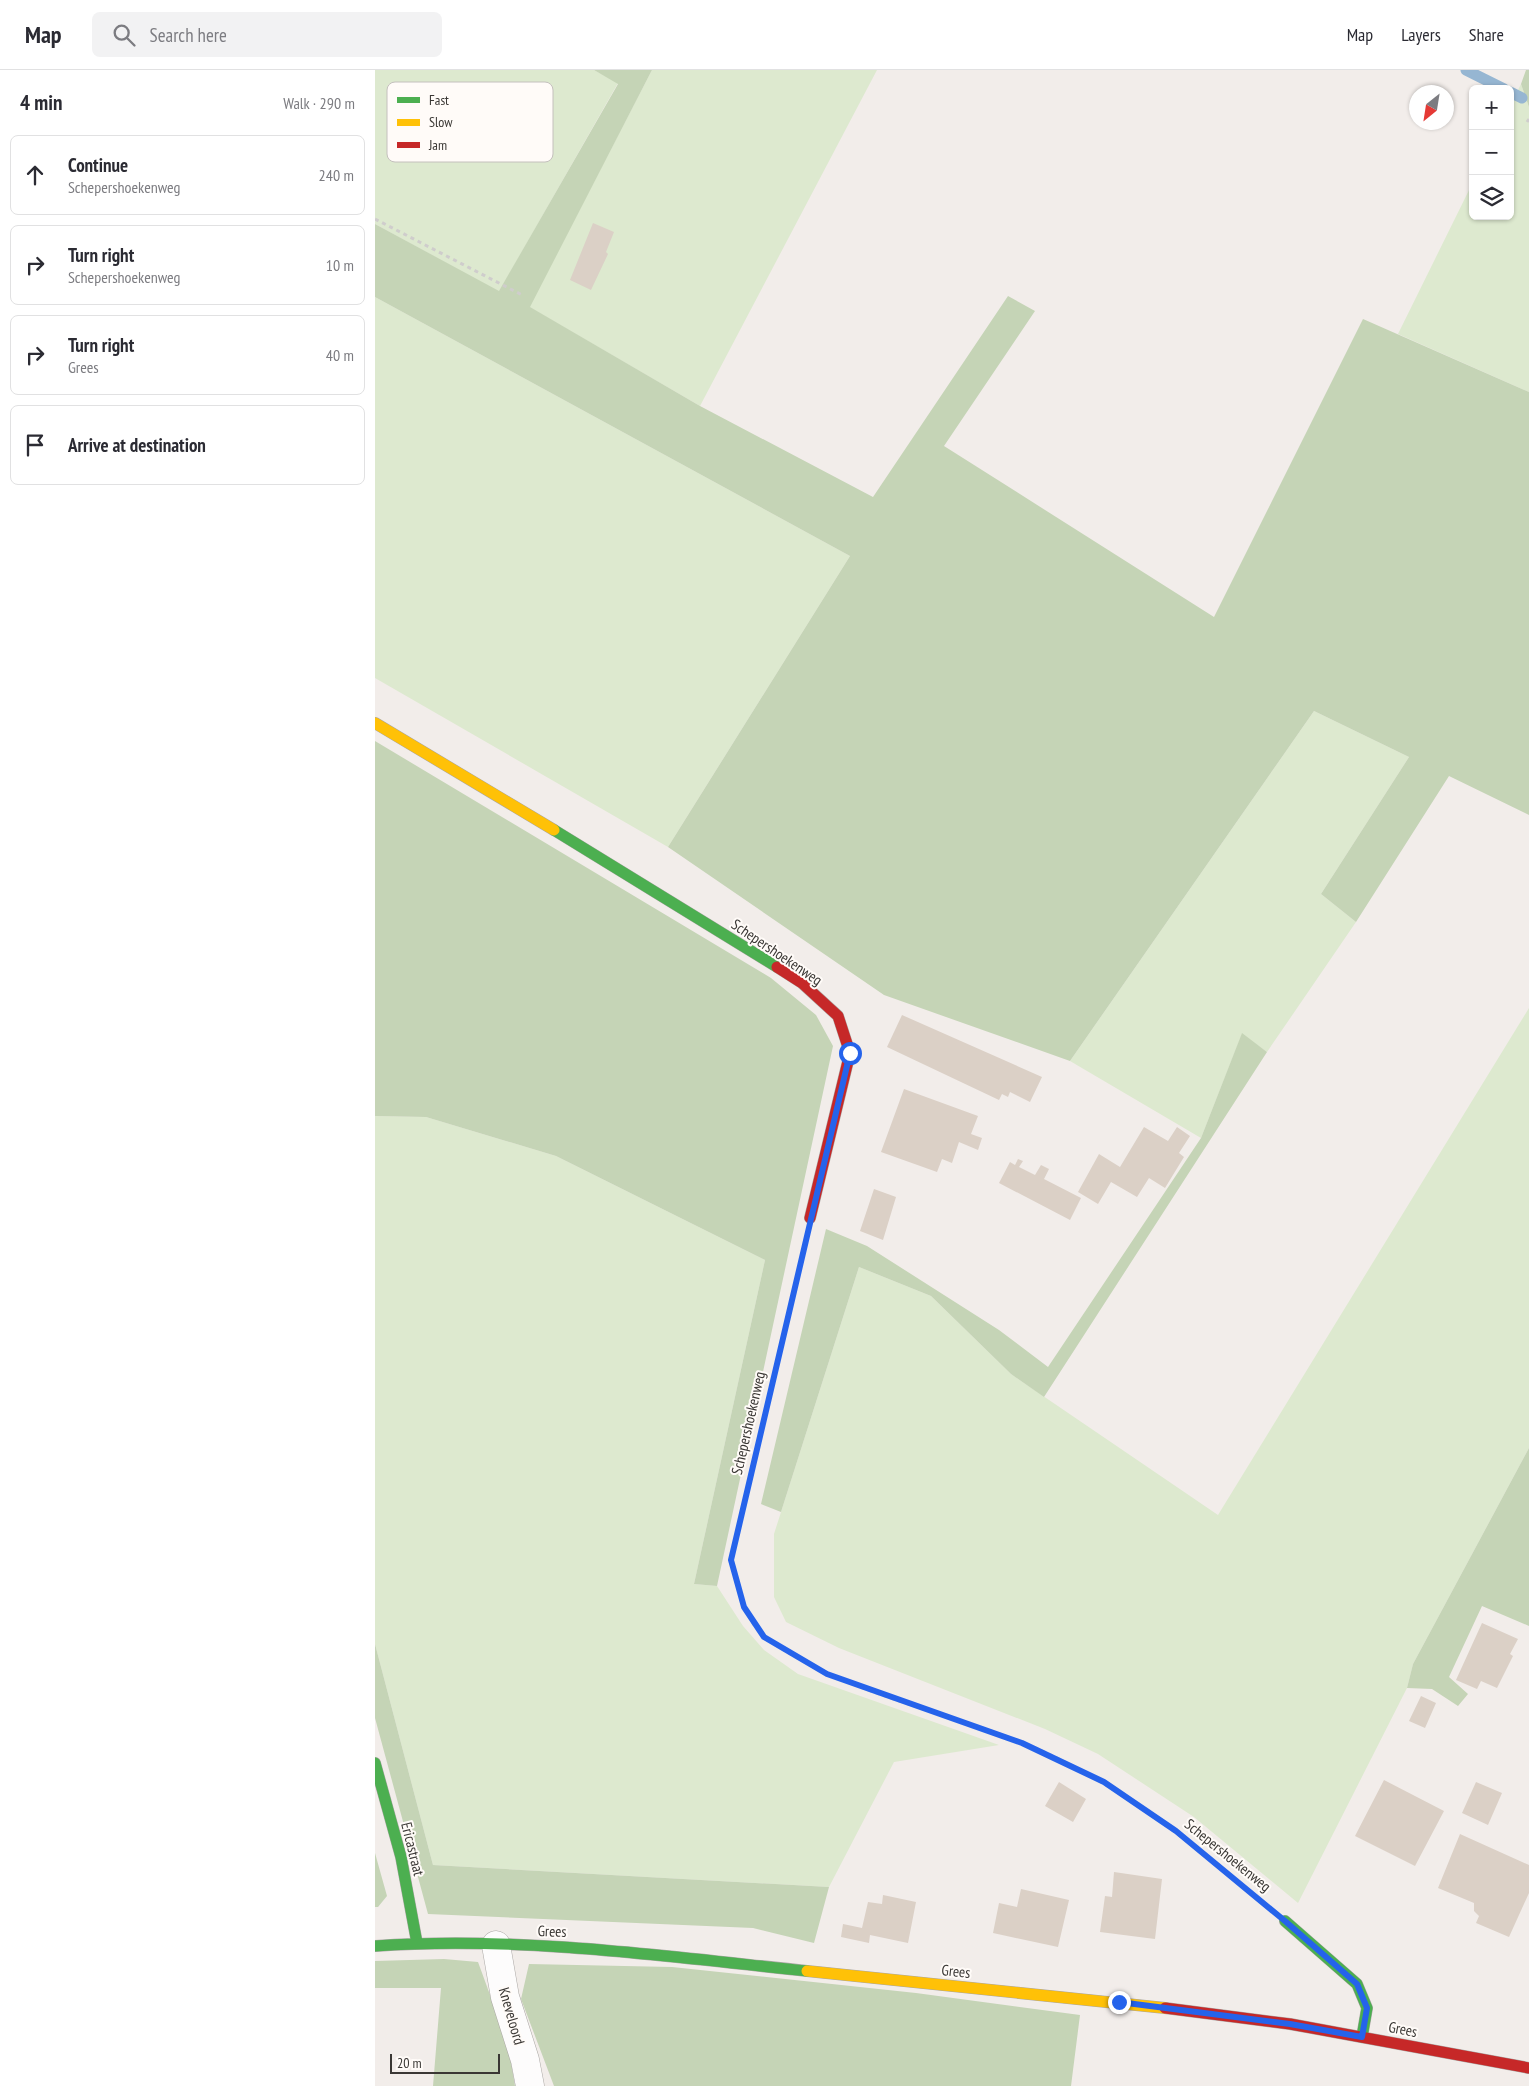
<!DOCTYPE html>
<html lang="en">
<head>
<meta charset="utf-8">
<style>
  :root { --surface:#fff; --page:#f2f2f3; --text:#2b2b33; --muted:#7c7c81; --line:#e1e1e2 }
  body { margin:0; font-family:"PT Sans Narrow",sans-serif; background:var(--page); color:var(--text) }
  .controls { position:absolute; right:15px; top:15px; display:grid; overflow:hidden; border-radius:8px; box-shadow:0 1px 4px #0004 }
  .controls button { width:45px; height:45px; display:grid; place-items:center; padding:0; border:0; border-bottom:1px solid var(--line); background:var(--surface); color:var(--text); font:25px sans-serif }
  .compass { position:absolute; left:1034px; top:15px; width:45px; height:45px; border-radius:50%; background:var(--surface); box-shadow:0 1px 4px #0004; rotate:210deg }
  .scale { position:absolute; left:15px; bottom:12px; width:110px; box-sizing:border-box; padding-left:5px; border:2px solid #3a3734; border-top:0; font-size:14px; line-height:18px; white-space:nowrap; color:#3a3734; -webkit-text-stroke:4px #fffbf8; paint-order:stroke }
  .stop { position:absolute; width:15px; height:15px; margin:-11px; border:4px solid #2563eb; border-radius:50%; background:#fff }
  .stop.end { background:#2563eb; border-color:#fff; box-shadow:0 1px 5px #0008 }
  .list { margin:0; padding:0; list-style:none }
  h2 { display:flex; justify-content:space-between; align-items:center; height:65px; margin:0; padding:0 20px; font-size:21px }
  h2 small { font-size:16px; font-weight:400; color:var(--muted) }
  .list li { display:grid; grid-template-columns:32px 1fr auto; gap:15px; align-items:center; box-sizing:border-box; height:80px; margin:0 10px 10px; padding:0 10px; border:1px solid var(--line); border-radius:8px }
  .list b { display:block; font-size:19px; white-space:nowrap }
  .list p { margin:0; font-size:16px; white-space:nowrap; color:var(--muted) }
  .list em { font-size:16px; font-style:normal; color:var(--muted) }
  .icon { flex:none; width:28px; height:28px; fill:none; stroke:currentColor; stroke-width:2; stroke-linecap:round; stroke-linejoin:round }
  .map { position:relative; flex:none; width:1154px; height:2016px; overflow:hidden }
  header { display:flex; align-items:center; gap:30px; box-sizing:border-box; height:70px; padding:0 25px; background:var(--surface); border-bottom:1px solid var(--line) }
  header strong { font-size:24px }
  nav { display:flex; gap:28px; margin-inline-start:auto; font-size:18px }
  .search { width:350px; height:45px; background:var(--page); display:flex; align-items:center; gap:12px; box-sizing:border-box; padding:0 18px; border-radius:8px; color:var(--muted); font-size:19px }
  main { display:flex }
  aside { flex:1; background:var(--surface) }
  .map>svg:first-child { display:block }
  .green { fill:#dde9cf }
  .forest { fill:#c5d4b6 }
  .lines { fill:none; stroke-linecap:round; stroke-linejoin:round }
  .stream { stroke:#96b6d2; stroke-width:11 }
  .building { fill:#dbd0c6 }
  .street-casing { stroke:#a9a6a3; stroke-width:29 }
  .fast-casing { stroke:#a9a6a3; stroke-width:12 }
  .slow-casing { stroke:#a9a6a3; stroke-width:12 }
  .jam-casing { stroke:#a9a6a3; stroke-width:12 }
  .path { stroke:#cfcdcc; stroke-width:3; stroke-dasharray:4 4; stroke-linecap:butt }
  .street { stroke:#fdfcfc; stroke-width:28 }
  .fast { stroke:#4caf50; stroke-width:11 }
  .slow { stroke:#ffc107; stroke-width:11 }
  .jam { stroke:#c62828; stroke-width:11 }
  .route { stroke:#2563eb; stroke-width:6 }
  .labels { text-anchor:middle; dominant-baseline:central; stroke-width:4; stroke-linejoin:round; paint-order:stroke }
  .street-label { font-size:15px; fill:#3a3734; stroke:#fffbf8 }
  .key { fill:#fffbf8; stroke:#c4c0bd; stroke-width:1 }
  .key-label { font-size:14px; fill:#3a3734 }
</style>
</head>
<body>
<header>
<strong>Map</strong>
<div class="search"><svg class="icon" aria-label="search" viewBox="0 0 24 24"><circle cx="10" cy="10" r="6"/><path d="M15 15l6 6"/></svg>Search here</div>
<nav><a>Map</a><a>Layers</a><a>Share</a></nav>
</header>
<main>
<aside>
<h2>4 min<small>Walk · 290 m</small></h2>
<ul class="list">
<li><svg class="icon" aria-label="ahead" viewBox="0 0 24 24"><path d="M12 20V5M6 11l6-6 6 6"/></svg><div><b>Continue</b><p>Schepershoekenweg</p></div><em>240 m</em></li>
<li><svg class="icon" aria-label="right" viewBox="0 0 24 24"><path d="M7 20v-9h11M14 6l5 5-5 5"/></svg><div><b>Turn right</b><p>Schepershoekenweg</p></div><em>10 m</em></li>
<li><svg class="icon" aria-label="right" viewBox="0 0 24 24"><path d="M7 20v-9h11M14 6l5 5-5 5"/></svg><div><b>Turn right</b><p>Grees</p></div><em>40 m</em></li>
<li><svg class="icon" aria-label="arrive" viewBox="0 0 24 24"><path d="M6 21V4h12l-3 4 3 4H6"/></svg><div><b>Arrive at destination</b></div></li>
</ul>
</aside>
<div class="map">
<svg width="1154" height="2016" viewBox="0 0 1154 2016">
  <rect width="100%" height="100%" fill="#f2edea"/>
  <!-- green -->
  <path class="green" d="M0,0H219L243,13L124,222L0,154Z
    M277,0H502L325,336L154,237Z
    M1146,14L1154,37V322L1023,264L1098,112V146H1135V36Z
    M0,227L475,486L293,777L0,608Z
    M939,641L1034,687L946,824L981,852L892,982L867,964L826,1068L695,991Z
    M1154,938V1378L1038,1594L1032,1618L923,1833L819,1747L723,1684L670,1659L464,1578L411,1552L399,1527V1464L484,1197L556,1226L636,1304L843,1445Z
    M0,1046L51,1047L181,1086L390,1190L319,1514L342,1516L368,1556L389,1580L423,1604L624,1675L519,1692L454,1817L58,1795L0,1574Z"/>
  <!-- forest -->
  <path class="forest" d="M219,0H277L155,237L325,336L498,427L633,226L660,241L569,376L839,547L988,249L1154,322V745L1074,706L981,852L946,824L1034,687L939,641L695,991L509,925L293,777L475,486L0,227V154L124,221L243,14Z
    M1151,0H1154V37L1146,14Z
    M0,671L396,908L441,945L458,976L342,1516L319,1514L390,1190L181,1086L51,1047L0,1046Z
    M867,963L892,982L669,1327L636,1304L556,1226L484,1197L406,1442L386,1434L451,1159L492,1176L624,1260L673,1297L826,1068Z
    M1154,1378V1556L1107,1536L1074,1607L1093,1624L1083,1636L1057,1619L1032,1618L1038,1594Z
    M0,1574L58,1795L454,1817L439,1873L378,1858L53,1844L0,1648Z
    M0,1783L12,1826L3,1837H0Z
    M69,1889L103,1892L133,1974L140,2016H58L66,1918H0V1891Z
    M154,1894L297,1897L541,1923L705,1945L696,2016H179L146,1929Z"/>
  <g class="lines">
    <!-- stream -->
    <path class="stream" d="M1091,0L1129,19
      M1135,22L1147,28"/>
  </g>
  <!-- building -->
  <path class="building" d="M218,153L239,162L231,182L233,184L216,220L195,210Z
    M527,945L667,1007L655,1032L635,1022L633,1027L627,1024L624,1030L512,977Z
    M529,1019L603,1046L596,1064L607,1068L603,1080L584,1072L577,1093L567,1089L562,1102L506,1082Z
    M769,1057L793,1071L802,1057L815,1066L804,1083L809,1087L790,1118L774,1108L762,1127L736,1112L723,1134L703,1122L724,1084L745,1097Z
    M643,1089L648,1091L644,1097L660,1105L666,1095L674,1099L669,1109L706,1128L695,1150L624,1113L635,1092L640,1095Z
    M499,1119L521,1127L508,1170L485,1161Z
    M1107,1553L1143,1569L1135,1584L1138,1586L1122,1618L1106,1611L1102,1619L1081,1610Z
    M1046,1626L1061,1633L1050,1658L1034,1651Z
    M1009,1710L1069,1741L1040,1796L980,1766Z
    M684,1712L711,1729L698,1752L670,1736Z
    M1101,1712L1127,1723L1113,1755L1087,1743Z
    M1085,1764L1154,1795V1823L1134,1867L1101,1853L1104,1846L1099,1841V1833L1063,1818Z
    M739,1802L787,1809L780,1869L725,1862L730,1826L737,1827Z
    M646,1819L694,1830L683,1877L618,1863L624,1833L642,1837Z
    M508,1825L541,1832L533,1873L495,1865L494,1873L466,1867L468,1854L487,1858L493,1832L507,1834Z"/>
  <g class="lines">
    <!-- street casing -->
    <g class="street-casing">
      <path id="street" d="M121,1875L130,1927L150,1990L155,2016"/>
    </g>
    <!-- fast casing -->
    <g class="fast-casing">
      <path id="fast" d="M179,760L402,897
        M0,1693L26,1787L42,1873
        M910,1851L982,1914L992,1938L987,1967
        M0,1876C144,1866 289,1886 432,1901"/>
    </g>
    <!-- slow casing -->
    <g class="slow-casing">
      <path id="slow" d="M0,653L179,760
        M432,1901L790,1938"/>
    </g>
    <!-- jam casing -->
    <g class="jam-casing">
      <path id="jam" d="M402,897L427,913L463,946L475,983L435,1148
        M790,1938L915,1954L1154,1998"/>
    </g>
    <!-- path -->
    <path class="path" d="M1152,52L1154,49
      M0,149L149,226
      M428,1180L356,1490C363,1515 370,1553 391,1568C466,1622 562,1639 646,1672C736,1708 811,1769 885,1830"/>
    <!-- street -->
    <use href="#street" class="street"/>
    <!-- fast -->
    <use href="#fast" class="fast"/>
    <!-- slow -->
    <use href="#slow" class="slow"/>
    <!-- jam -->
    <use href="#jam" class="jam"/>
  </g>
  <g class="lines">
    <!-- route -->
    <path class="route" d="M475,983L356,1490L369,1537L389,1567L452,1604L647,1673L729,1712L801,1761L910,1851L982,1914L992,1938L987,1967L915,1954L744,1932"/>
  </g>
  <g class="labels">
    <!-- street labels -->
    <g class="street-label">
      <text transform="translate(402 882) rotate(34)">Schepershoekenweg</text>
      <text transform="translate(373 1353) rotate(-77)">Schepershoekenweg</text>
      <text transform="translate(38 1779) rotate(76)">Ericastraat</text>
      <text transform="translate(853 1785) rotate(39)">Schepershoekenweg</text>
      <text transform="translate(177 1861) rotate(2)">Grees</text>
      <text transform="translate(581 1901) rotate(6)">Grees</text>
      <text transform="translate(137 1946) rotate(74)">Kneveloord</text>
      <text transform="translate(1028 1959) rotate(11)">Grees</text>
    </g>
  </g>
  <!-- legend -->
  <rect x="12" y="12" width="166" height="80" rx="8" class="key"/>
  <rect x="22" y="27" width="23" height="6" fill="#4caf50"/>
  <rect x="22" y="49" width="23" height="7" fill="#ffc107"/>
  <rect x="22" y="72" width="23" height="6" fill="#c62828"/>
  <g class="key-label">
    <text x="54" y="35">Fast</text>
    <text x="54" y="57">Slow</text>
    <text x="54" y="80">Jam</text>
  </g>
</svg>
<div class="controls">
<button>+</button>
<button>−</button>
<button><svg class="icon" aria-label="layers" viewBox="0 0 24 24"><path d="M12 4l9 5-9 5-9-5zM3 14l9 5 9-5"/></svg></button>
</div>
<svg class="compass" viewBox="-18 -18 36 36"><path d="M0-13l5 13h-10z" fill="#e53935"/><path d="M0 13l5-13h-10z" fill="#7c7c81"/></svg>
<div class="scale">20 m</div>
<div class="stop" style="left:475px;top:983px"></div>
<div class="stop end" style="left:744px;top:1932px"></div>
</div>
</main>
</body>
</html>
